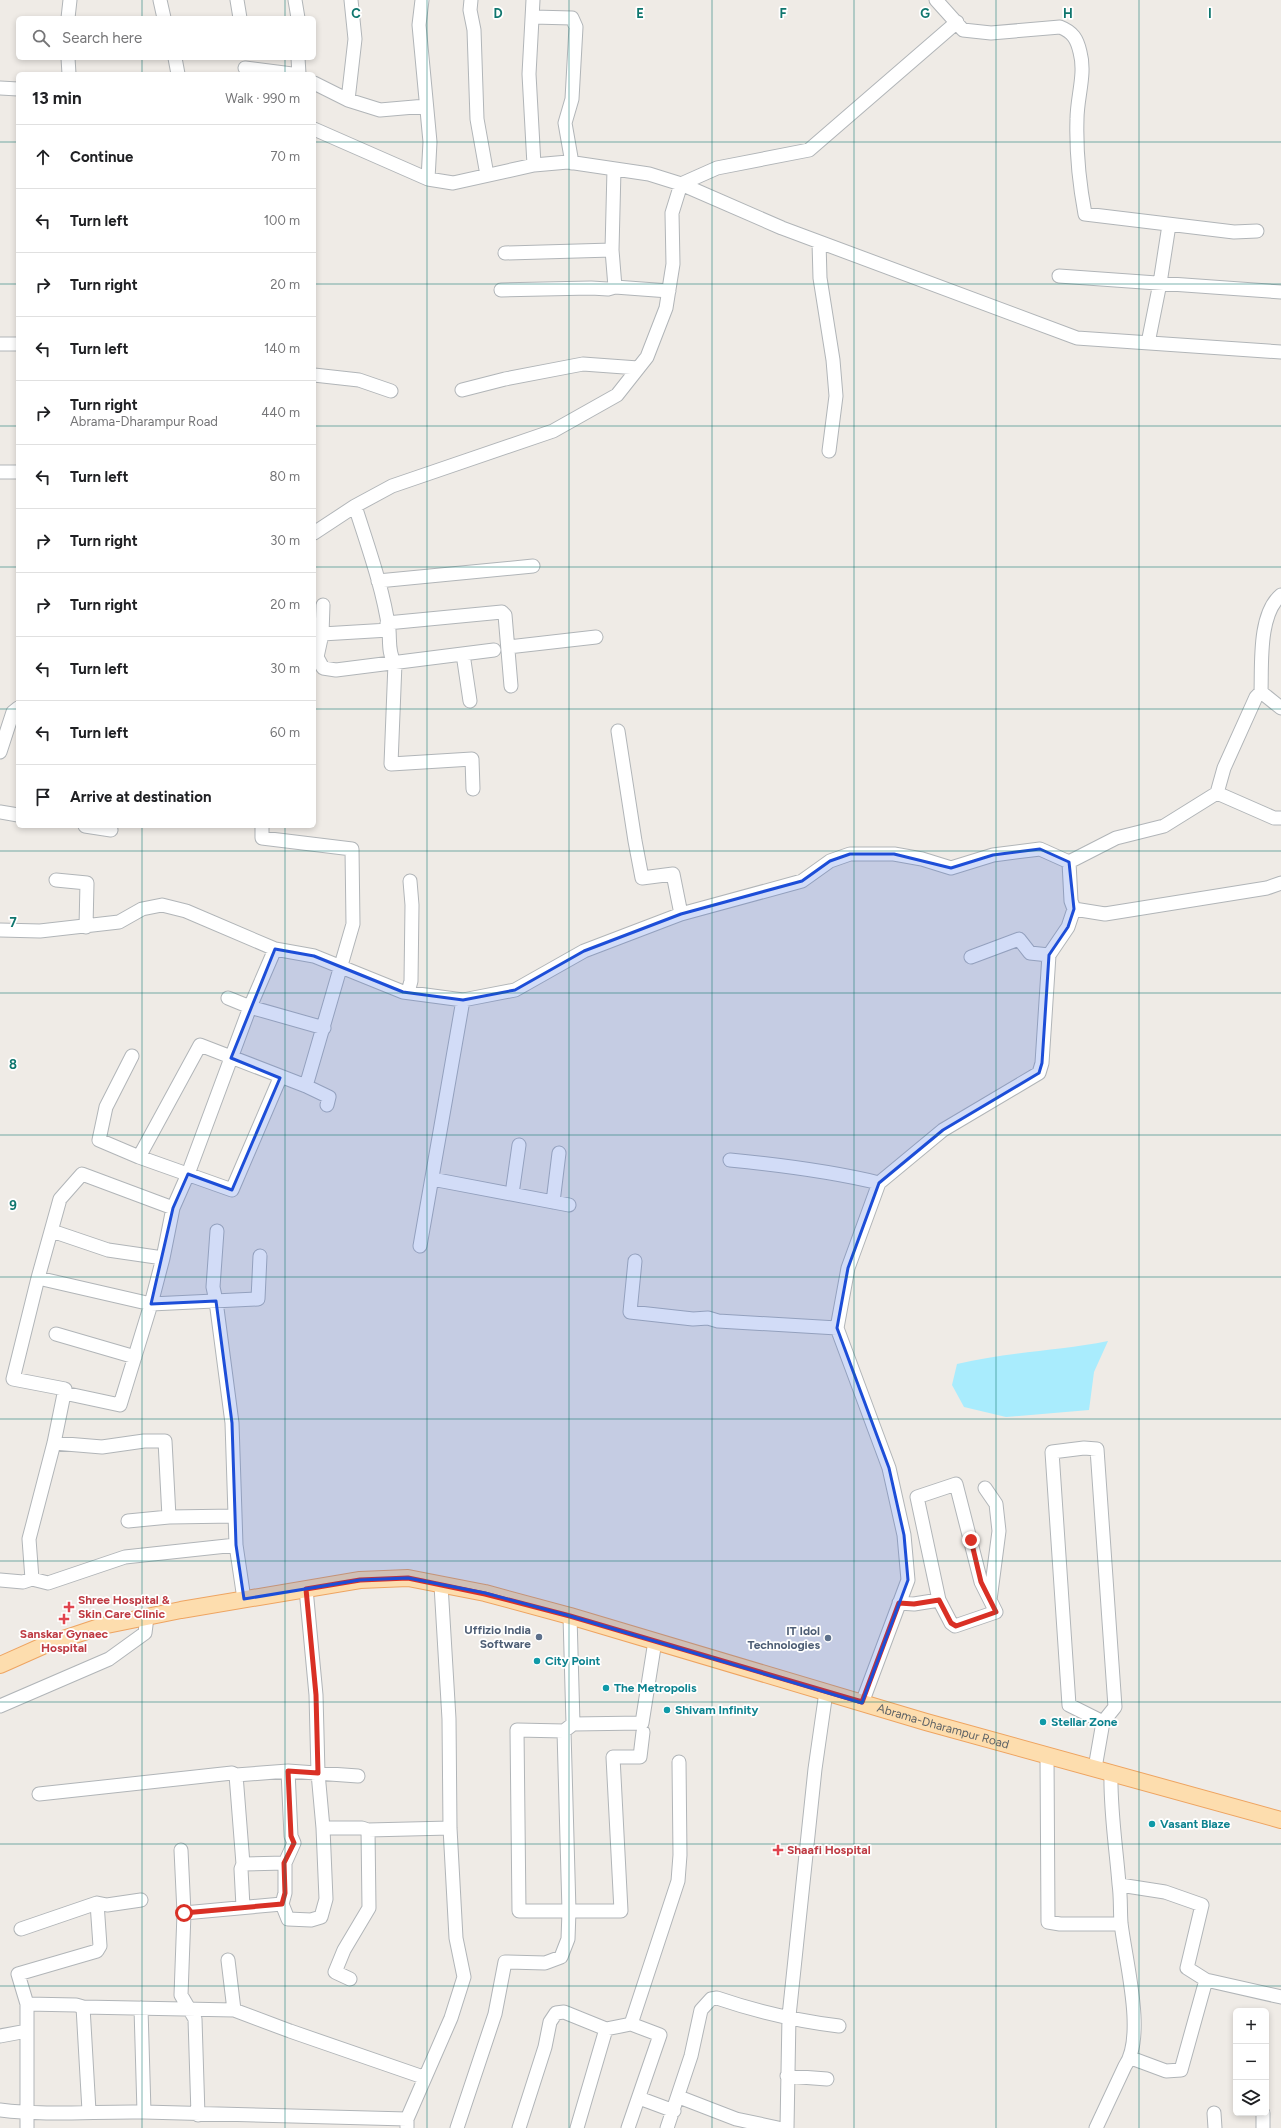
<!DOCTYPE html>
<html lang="en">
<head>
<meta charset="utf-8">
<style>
  :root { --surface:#fff; --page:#f2f2f2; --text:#202124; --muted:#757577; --line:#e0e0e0 }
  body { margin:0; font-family:Figtree,sans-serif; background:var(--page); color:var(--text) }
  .controls { position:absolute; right:12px; bottom:12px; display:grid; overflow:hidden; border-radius:6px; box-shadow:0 2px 6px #0003 }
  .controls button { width:36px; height:36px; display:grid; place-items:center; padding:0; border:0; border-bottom:1px solid var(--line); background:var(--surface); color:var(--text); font:20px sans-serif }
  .stop { position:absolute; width:12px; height:12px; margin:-9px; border:3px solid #d93025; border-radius:50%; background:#fff }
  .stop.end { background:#d93025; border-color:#fff; box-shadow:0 1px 4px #0008 }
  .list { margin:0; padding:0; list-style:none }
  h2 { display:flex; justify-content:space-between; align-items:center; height:52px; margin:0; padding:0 16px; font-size:17px }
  h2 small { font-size:13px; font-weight:400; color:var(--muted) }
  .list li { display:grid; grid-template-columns:26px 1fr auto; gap:12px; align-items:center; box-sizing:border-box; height:64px; padding:0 16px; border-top:1px solid var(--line) }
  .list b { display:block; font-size:15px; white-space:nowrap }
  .list p { margin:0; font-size:13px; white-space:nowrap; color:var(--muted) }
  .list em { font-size:13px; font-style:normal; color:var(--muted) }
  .icon { flex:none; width:22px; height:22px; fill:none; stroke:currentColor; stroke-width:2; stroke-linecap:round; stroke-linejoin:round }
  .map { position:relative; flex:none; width:1281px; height:2128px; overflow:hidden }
  .search { position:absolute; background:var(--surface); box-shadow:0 2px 6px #0003; left:16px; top:16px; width:300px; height:44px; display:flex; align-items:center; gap:10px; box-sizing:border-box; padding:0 14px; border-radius:6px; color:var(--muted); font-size:15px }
  .panel { position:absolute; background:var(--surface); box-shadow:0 2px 6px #0003; left:16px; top:72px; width:300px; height:756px; border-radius:6px }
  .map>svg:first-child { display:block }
  .water { fill:#a9ecfd }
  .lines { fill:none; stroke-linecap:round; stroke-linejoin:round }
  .minor-casing { stroke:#b1b5b8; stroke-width:15 }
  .major-casing { stroke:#eea461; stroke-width:18 }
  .minor { stroke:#fff; stroke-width:13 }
  .major { stroke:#fdddae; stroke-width:16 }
  .route { stroke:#d93025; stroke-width:5 }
  .marked { fill:#1d4ed8; fill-opacity:0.2; stroke:#1d4ed8; stroke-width:3; stroke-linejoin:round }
  .grid { fill:none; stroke:#0f766e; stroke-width:1; stroke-opacity:0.55 }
  .health-dot { fill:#e0444e; stroke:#fff; stroke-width:1.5 }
  .service-dot { fill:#5c6f8a; stroke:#fff; stroke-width:1.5 }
  .culture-dot { fill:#0f9aa8; stroke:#fff; stroke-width:1.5 }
  .labels { text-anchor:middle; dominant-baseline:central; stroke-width:3.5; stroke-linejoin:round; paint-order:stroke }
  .health-label { font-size:12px; font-weight:bold; fill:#be3a42; stroke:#fff; text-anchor:start }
  .service-label { font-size:12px; font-weight:bold; fill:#4e5e75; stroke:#fff; text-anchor:end }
  .culture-label { font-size:12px; font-weight:bold; fill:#0d838f; stroke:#fff; text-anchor:start }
  .street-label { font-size:12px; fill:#5e6366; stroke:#fff }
  .grid-label { font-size:13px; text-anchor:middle; font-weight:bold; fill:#0f766e; stroke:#fff; stroke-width:3.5; stroke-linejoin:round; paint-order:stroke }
</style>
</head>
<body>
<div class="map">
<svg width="1281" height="2128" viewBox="0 0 1281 2128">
  <rect width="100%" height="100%" fill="#efebe6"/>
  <!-- water -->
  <path class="water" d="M1108,1341L1094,1372L1089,1410L1006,1417L964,1407L952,1385L957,1364C1007,1352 1058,1351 1108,1341Z"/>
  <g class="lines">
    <!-- minor casing -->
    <g class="minor-casing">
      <path id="minor" d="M160,0L164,18
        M237,0L240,18
        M295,0L298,18
        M422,0L419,25L430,142L428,179
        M471,0L470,10L474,30L477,119L487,175
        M533,0L529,74L534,165
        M936,0L963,30L991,33L1060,27C1073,32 1077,39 1080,52C1086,74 1077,97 1077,119C1076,151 1079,182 1085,214L1234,232L1257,231
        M533,17L572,18L576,27L572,99L565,123L572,163
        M68,18L70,0
        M68,58L69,74
        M175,58L178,74
        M298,58L299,74
        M245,68L292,74
        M314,83L348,100L380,110L426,106
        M0,88L18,89
        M348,100L355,39L351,0
        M314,129L428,179L453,183L534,165L568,162L649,174L681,184L782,228L1077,338L1281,352
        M614,169L612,250L615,287
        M819,242L820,278L833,360L836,396L829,451
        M505,253L612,250
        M1059,276L1281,292
        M501,290L591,288L608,289L615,287L669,291
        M1148,343L1160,283L1169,225
        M0,344H18
        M314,375L359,380L391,391
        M462,390L505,379L583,364L638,368
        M0,472H18
        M355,506C368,547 383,588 389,630C390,641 388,654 395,663L391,764L472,759L473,789
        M314,533L355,506L392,486L553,431L617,395L647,357L666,308L673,264L672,213L681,184L717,168L809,150L957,22
        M378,581L533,566
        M1281,595C1258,614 1262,665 1261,692L1256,697L1224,768L1217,793L1274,818H1281
        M323,605L322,634L317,657L323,668L336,670L494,650
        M387,623L502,612L505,615L511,686
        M322,634L389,630
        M508,647L596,637
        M463,654L470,701
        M1261,692L1281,708
        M618,731L635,841L642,878L673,874L681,914
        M0,752L13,712L18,708
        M0,812L18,815
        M85,826L111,830
        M262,826V838L352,849L353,924L306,1086
        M56,880L87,883L86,927
        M1074,909L1105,914L1267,888L1281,883
        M0,930L40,931L119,922L142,909L162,905L186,911L275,949L314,956L403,992L463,1000L515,990L584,951L681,914L802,881L830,861L850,854H894L922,859L951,868L993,855L1040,849L1069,862L1116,838L1164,826L1217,793
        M971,957L1019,939L1030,953L1049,955
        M408,992L411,981L412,905L410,881
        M228,998L250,1007L324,1028
        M132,1056L106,1107L99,1140L139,1157L232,1190L280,1078
        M139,1157L200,1045L306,1086L329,1097L327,1105
        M730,1160C781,1165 830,1171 879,1183
        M432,1179L569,1205
        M512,1194L519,1145
        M553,1202L559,1153
        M173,1208L82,1174L60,1199L38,1278L151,1304L258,1299L260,1256
        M52,1231L108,1250L163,1258
        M217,1231L213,1287L216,1301L232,1423L236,1545L244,1599
        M420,1246L463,1000
        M635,1261L630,1312L693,1319L708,1318L718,1321L837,1328
        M56,1334L135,1357
        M64,1393L120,1405L151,1304L163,1258L173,1208L188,1174L250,1007L275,949
        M54,1443L102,1447L144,1441H165L169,1517
        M985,1488L996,1504L999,1531L990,1600
        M128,1521L169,1517L235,1516
        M32,1579L29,1539L54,1443L65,1389L13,1379L38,1278
        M0,1580L23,1582L32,1579L48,1583L125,1557L236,1545
        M899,1603L914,1604L939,1600L951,1623L955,1626L996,1612L981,1582L956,1484L917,1497L939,1600
        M570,1616L573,1724
        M862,1703L908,1580L904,1535L889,1468L837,1328L848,1268L879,1183L943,1130L1039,1073L1042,1063L1049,955L1068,927L1074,909L1071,901L1069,862
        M0,1706L109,1659L145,1633L147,1617
        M564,1731L517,1730L519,1911H569L564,1731L573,1724L642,1723L655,1641
        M1047,1755L1048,1922L1060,1924H1121
        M1095,1768L1103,1722L1115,1707L1097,1449L1084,1448L1052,1452L1069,1705L1103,1722
        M288,1771L291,1836L294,1843L285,1863V1893L282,1904L288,1919L311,1920L321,1917L326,1899L323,1828L318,1773L316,1695L306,1589
        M236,1775L243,1864L241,1869L243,1907
        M39,1794L232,1773L236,1775L288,1771L358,1776
        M323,1828H362L368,1830L450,1828
        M181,1850L184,1913L181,1995L195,2019L198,2115
        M243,1864L285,1863
        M1120,1885L1165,1892L1202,1905L1187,1968L1206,1980L1281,1997
        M184,1913L282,1904
        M21,1929L97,1903L107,1905L141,1900
        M228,1960L234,2010
        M350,1979L335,1972L344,1950L369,1908L368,1830
        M27,2004L76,2005L83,2007L234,2010L290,2031L423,2077
        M83,2007L89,2111
        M0,2036L27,2031
        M1131,2058L1166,2071L1181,2070L1206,1980
        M787,2076L827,2079
        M679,2097L736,2119L778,2128
        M639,2098L674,2111
        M0,2110C47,2116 97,2111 144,2112L141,2008
        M144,2112L407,2119
        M1214,2113L1215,2128
        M1263,2113V2128
        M27,2128V2004L18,1974L97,1951L100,1946L97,1903
        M407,2128V2119L451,2018L464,1977L456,1938L450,1828L449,1719L441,1585
        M457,2128L495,2014L505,1962L545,1963L561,1957L568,1939L569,1911H621L613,1757H640L643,1732
        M519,2128L545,2047L550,2022L556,2013L564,2012L606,2029L631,2024L678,1881L680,1855L679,1762
        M577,2128L606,2029
        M628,2128L660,2035L631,2024
        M667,2128L691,2056L701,2010L711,1999L717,1998C755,2011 799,2021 839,2026
        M787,2128L789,2016L815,1769L826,1692
        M1096,2128L1125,2066C1146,2036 1125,1959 1121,1923C1120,1910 1121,1897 1119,1884C1116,1846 1110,1810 1111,1772"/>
    </g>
    <!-- major casing -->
    <g class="major-casing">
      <g id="major">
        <path id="s1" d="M0,1665L45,1645L102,1626L181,1610L360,1580L408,1578L485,1593L570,1616L926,1722L1281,1820"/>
      </g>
    </g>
    <!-- minor -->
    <use href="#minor" class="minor"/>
    <!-- major -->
    <use href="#major" class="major"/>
  </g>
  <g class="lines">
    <!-- route -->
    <path class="route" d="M184,1913L282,1904L285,1893L284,1863L294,1843L291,1836L288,1771L318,1773L316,1695L306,1589L360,1580L408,1578L485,1594L570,1616L862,1702L899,1603L914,1604L939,1600L951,1623L956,1626L996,1612L981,1582L971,1540"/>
  </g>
  <!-- marked area -->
  <path class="marked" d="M1040,849L1069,862L1074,909L1068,927L1049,955L1042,1063L1039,1073L943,1130L879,1183L848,1268L837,1328L889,1468L904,1535L908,1580L862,1703L570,1616L485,1593L408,1578L360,1580L244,1599L236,1545L232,1423L216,1301L151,1304L173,1208L188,1174L232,1190L280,1078L231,1058L275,949L314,956L403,992L463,1000L515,990L584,951L681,914L802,881L830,861L850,854H894L951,868L993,855Z"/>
  <!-- grid -->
  <path class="grid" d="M142,0V18M285,0V18M427,0V2128M569,0V2128M712,0V2128M854,0V2128M996,0V2128M1139,0V2128M142,58V74M285,58V74M0,142H18M314,142H1281M0,284H18M314,284H1281M0,426H18M314,426H1281M0,567H18M314,567H1281M0,709H18M314,709H1281M142,826V2128M285,826V2128M0,851H1281M0,993H1281M0,1135H1281M0,1277H1281M0,1419H1281M0,1561H1281M0,1702H1281M0,1844H1281M0,1986H1281"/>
  <!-- markers -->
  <g class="health-dot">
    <path d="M67 1601h4v4h4v4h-4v4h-4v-4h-4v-4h4z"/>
    <path d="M62 1613h4v4h4v4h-4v4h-4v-4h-4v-4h4z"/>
    <path d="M776 1844h4v4h4v4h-4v4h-4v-4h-4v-4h4z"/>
  </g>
  <g class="service-dot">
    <circle cx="539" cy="1637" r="4"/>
    <circle cx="828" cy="1638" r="4"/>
  </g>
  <g class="culture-dot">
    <circle cx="537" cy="1661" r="4"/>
    <circle cx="606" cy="1688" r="4"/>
    <circle cx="667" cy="1710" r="4"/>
    <circle cx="1043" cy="1722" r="4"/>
    <circle cx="1152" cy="1824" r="4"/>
  </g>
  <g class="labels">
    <!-- health labels -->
    <g class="health-label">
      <text x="78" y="1600">Shree Hospital &amp;<tspan x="78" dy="14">Skin Care Clinic</tspan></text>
      <text x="64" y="1634" text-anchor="middle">Sanskar Gynaec<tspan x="64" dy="14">Hospital</tspan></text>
      <text x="787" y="1850">Shaafi Hospital</text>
    </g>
    <!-- service labels -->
    <g class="service-label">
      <text x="531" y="1630">Uffizio India<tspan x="531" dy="14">Software</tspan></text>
      <text x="820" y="1631">IT Idol<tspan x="820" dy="14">Technologies</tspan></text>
    </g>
    <!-- culture labels -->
    <g class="culture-label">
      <text x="545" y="1661">City Point</text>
      <text x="614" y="1688">The Metropolis</text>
      <text x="675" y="1710">Shivam Infinity</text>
      <text x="1051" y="1722">Stellar Zone</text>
      <text x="1160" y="1824">Vasant Blaze</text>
    </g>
    <!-- street labels -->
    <g class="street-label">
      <text stroke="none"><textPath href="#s1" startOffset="975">Abrama-Dharampur Road</textPath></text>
    </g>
  </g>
  <g class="grid-label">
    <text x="356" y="18">C</text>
    <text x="498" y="18">D</text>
    <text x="640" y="18">E</text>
    <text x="783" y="18">F</text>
    <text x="925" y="18">G</text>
    <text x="1068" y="18">H</text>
    <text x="1210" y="18">I</text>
    <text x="13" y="927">7</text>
    <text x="13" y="1069">8</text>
    <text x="13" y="1210">9</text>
  </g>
</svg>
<div class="controls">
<button>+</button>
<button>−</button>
<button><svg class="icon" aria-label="layers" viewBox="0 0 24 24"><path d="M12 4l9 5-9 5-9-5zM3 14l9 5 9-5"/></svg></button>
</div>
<div class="stop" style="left:184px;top:1913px"></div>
<div class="stop end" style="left:971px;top:1540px"></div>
<div class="search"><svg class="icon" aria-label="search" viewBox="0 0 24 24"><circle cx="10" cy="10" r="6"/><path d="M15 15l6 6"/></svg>Search here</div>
<section class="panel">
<h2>13 min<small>Walk · 990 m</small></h2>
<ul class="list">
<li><svg class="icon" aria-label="ahead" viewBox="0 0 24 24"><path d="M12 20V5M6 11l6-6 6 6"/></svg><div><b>Continue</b></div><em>70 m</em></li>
<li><svg class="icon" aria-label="left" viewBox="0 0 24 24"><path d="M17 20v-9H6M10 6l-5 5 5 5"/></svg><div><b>Turn left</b></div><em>100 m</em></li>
<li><svg class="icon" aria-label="right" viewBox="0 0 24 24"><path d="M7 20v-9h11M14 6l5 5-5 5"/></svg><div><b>Turn right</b></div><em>20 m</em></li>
<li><svg class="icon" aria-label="left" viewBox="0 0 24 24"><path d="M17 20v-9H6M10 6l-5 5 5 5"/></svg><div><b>Turn left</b></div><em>140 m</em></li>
<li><svg class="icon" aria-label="right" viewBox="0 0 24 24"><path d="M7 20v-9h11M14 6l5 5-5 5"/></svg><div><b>Turn right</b><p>Abrama-Dharampur Road</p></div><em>440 m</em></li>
<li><svg class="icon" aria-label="left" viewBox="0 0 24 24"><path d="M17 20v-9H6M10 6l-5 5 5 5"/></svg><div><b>Turn left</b></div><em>80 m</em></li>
<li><svg class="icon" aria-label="right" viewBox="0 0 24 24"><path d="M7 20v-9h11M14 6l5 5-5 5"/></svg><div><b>Turn right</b></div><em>30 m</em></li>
<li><svg class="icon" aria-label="right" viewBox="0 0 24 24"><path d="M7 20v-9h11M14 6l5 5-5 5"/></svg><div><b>Turn right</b></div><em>20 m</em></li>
<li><svg class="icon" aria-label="left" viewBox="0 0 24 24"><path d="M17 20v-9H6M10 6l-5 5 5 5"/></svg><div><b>Turn left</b></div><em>30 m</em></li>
<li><svg class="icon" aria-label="left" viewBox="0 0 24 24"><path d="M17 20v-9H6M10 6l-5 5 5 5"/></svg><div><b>Turn left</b></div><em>60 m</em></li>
<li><svg class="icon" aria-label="arrive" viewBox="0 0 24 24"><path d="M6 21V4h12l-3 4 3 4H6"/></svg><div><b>Arrive at destination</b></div></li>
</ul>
</section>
</div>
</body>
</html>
